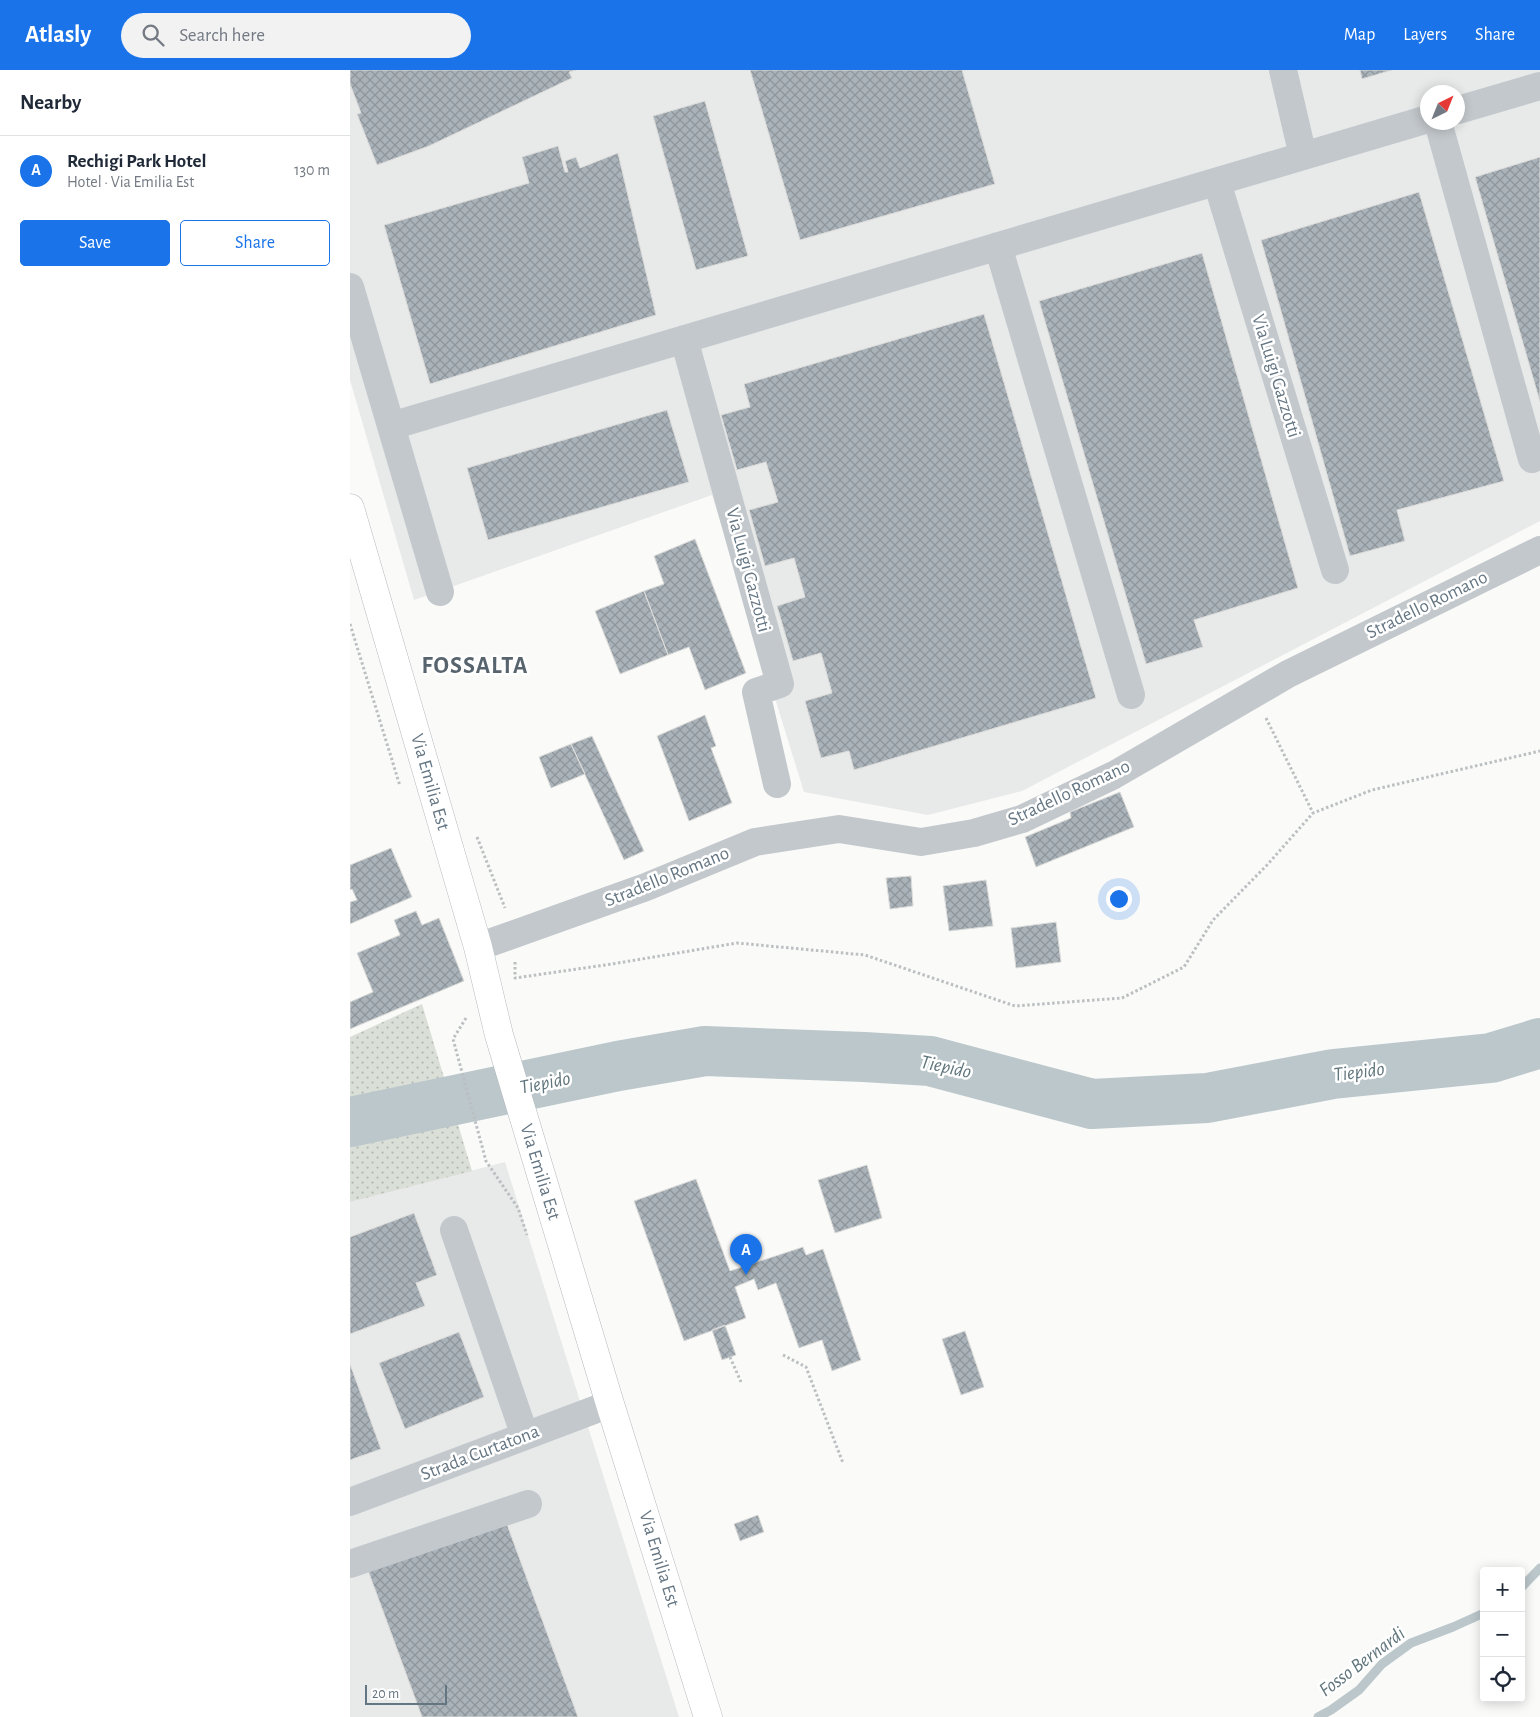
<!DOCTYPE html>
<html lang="en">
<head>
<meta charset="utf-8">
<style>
  :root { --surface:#fff; --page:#f2f2f3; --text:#1f2937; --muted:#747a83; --line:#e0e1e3; --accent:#1a73e8 }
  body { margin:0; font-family:"Alegreya Sans",sans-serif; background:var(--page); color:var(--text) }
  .controls { position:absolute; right:15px; bottom:15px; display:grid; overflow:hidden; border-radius:5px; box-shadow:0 2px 12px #0003 }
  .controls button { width:45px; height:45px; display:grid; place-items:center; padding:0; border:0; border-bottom:1px solid var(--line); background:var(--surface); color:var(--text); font:25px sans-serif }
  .compass { position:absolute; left:1070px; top:15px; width:45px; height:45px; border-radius:50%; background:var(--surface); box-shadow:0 2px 12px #0003; rotate:43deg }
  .scale { position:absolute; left:15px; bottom:12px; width:82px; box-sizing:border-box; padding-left:5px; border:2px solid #657683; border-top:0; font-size:14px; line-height:18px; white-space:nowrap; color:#657683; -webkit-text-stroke:4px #fff; paint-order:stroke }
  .you { position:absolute; left:768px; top:828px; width:18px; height:18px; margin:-12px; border:4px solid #fff; border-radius:50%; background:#1a73e8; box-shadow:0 0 0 8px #1a73e833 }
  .badge { display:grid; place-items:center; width:32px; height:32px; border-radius:50%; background:var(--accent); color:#fff; font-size:16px; font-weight:700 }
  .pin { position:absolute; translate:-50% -41px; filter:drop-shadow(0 1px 2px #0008) }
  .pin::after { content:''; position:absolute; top:26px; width:18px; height:15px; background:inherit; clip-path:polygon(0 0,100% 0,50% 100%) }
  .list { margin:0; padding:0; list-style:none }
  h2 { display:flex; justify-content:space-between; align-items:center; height:65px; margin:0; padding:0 20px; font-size:21px }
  h2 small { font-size:16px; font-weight:400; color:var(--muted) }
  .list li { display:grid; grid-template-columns:32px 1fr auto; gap:15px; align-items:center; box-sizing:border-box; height:70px; padding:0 20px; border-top:1px solid var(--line) }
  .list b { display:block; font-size:19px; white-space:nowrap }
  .list p { margin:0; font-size:16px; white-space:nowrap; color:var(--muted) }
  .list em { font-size:16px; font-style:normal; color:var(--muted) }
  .actions { display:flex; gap:10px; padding:15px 20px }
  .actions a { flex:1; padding:11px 0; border:1px solid var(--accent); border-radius:5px; text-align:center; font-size:18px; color:var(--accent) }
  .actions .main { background:var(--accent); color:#fff }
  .icon { flex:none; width:28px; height:28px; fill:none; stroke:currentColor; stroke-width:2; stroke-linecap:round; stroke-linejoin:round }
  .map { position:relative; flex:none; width:1190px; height:1647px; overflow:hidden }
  header { display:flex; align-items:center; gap:30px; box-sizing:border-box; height:70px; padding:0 25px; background:var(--accent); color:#fff }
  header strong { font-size:24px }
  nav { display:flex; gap:28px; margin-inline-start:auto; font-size:18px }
  .search { width:350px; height:45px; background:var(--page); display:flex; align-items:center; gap:12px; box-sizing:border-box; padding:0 18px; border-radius:28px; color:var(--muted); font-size:19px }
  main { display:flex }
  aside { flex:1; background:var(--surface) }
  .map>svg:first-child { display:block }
  .built { fill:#e8e9e9; fill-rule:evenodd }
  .green { fill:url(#green-dots) }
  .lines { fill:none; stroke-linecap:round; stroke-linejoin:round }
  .stream { stroke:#bbc7cb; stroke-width:9 }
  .river { stroke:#bbc7cb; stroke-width:50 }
  .building { fill:url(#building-cross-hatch); stroke:#dcdcda }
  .major-casing { stroke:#b5babe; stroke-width:29 }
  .path { stroke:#bbbfc2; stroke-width:3; stroke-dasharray:2.5 2.5; stroke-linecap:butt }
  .minor { stroke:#c3c8cc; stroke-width:28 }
  .major { stroke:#fff; stroke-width:28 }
  .labels { text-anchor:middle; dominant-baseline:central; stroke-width:5; stroke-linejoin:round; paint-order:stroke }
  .street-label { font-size:19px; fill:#657683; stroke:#fff }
  .water-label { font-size:20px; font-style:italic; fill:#60757c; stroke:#fff }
  .district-label { font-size:24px; font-weight:bold; letter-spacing:1px; fill:#57646e; stroke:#fff }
</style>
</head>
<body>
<header>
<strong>Atlasly</strong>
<div class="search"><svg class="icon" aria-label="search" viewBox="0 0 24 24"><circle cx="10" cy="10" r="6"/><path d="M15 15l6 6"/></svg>Search here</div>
<nav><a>Map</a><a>Layers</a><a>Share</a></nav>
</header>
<main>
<aside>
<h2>Nearby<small></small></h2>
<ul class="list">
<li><span class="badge">A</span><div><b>Rechigi Park Hotel</b><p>Hotel · Via Emilia Est</p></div><em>130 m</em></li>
</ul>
<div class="actions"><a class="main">Save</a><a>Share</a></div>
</aside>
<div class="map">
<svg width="1190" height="1647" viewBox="0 0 1190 1647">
  <defs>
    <pattern id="green-dots" width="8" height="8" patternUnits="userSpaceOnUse" patternTransform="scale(1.25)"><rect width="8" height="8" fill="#dadfd7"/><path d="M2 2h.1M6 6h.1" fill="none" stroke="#b4b9b4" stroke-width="1.8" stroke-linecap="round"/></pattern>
    <pattern id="building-cross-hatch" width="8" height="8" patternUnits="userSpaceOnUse" patternTransform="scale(1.25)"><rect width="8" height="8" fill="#aab3b9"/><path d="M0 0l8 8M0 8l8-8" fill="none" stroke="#8e969c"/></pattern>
  </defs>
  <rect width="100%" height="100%" fill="#fafaf8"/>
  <!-- built -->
  <path class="built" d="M0,0H1190V451L672,721L578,745L454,722L362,425L64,530L0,310ZM1078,22H1108V52H1078Z
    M155,1092L329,1647H0V1132Z"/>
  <!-- green -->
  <path class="green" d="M72,934L122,1101L0,1132V967Z"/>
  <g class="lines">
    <!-- stream -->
    <path class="stream" d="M1171,1518L1190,1498
      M968,1647L981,1640L1009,1620L1032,1594L1061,1573L1103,1557L1134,1543"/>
    <!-- river -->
    <path class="river" d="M0,1052L268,996L355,981L514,987L580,991L742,1034L857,1028L983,1004L1141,988L1190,973"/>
  </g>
  <!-- building -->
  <path class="building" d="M0,0H226L219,2L222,8L79,76L27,95L7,44L11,43L0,14Z
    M400,0H612L645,114L450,170Z
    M1010,0H1042L1012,9Z
    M355,31L398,186L346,200L303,46Z
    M208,76L215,102H218L215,91L226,87L230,98L268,83L306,245L80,314L34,155L179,113L172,87Z
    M1190,87V332L1125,107Z
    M1069,122L1154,411L1047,440L1055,471L1000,486L911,170Z
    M852,183L948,518L844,550L853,577L796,594L689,231Z
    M634,244L746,628L504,700L499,681L471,688L455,631L482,623L471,583L443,591L427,536L455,527L444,488L415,496L399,440L428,432L416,392L387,400L371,345L400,337L394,314Z
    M317,340L339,412L138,470L117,398Z
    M345,469L396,603L355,620L339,577L318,585L294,521L314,514L304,486Z
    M294,521L318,585L270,604L245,541Z
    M355,645L366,676L361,678L382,733L339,751L307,666Z
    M242,666L294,781L274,790L221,674Z
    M221,674L235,704L201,718L189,687Z
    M770,722L784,757L686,797L675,767L721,748L720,742Z
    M41,778L62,827L0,854V832L7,830L2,819L0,820V795Z
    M561,806L563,836L540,839L536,808Z
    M636,810L643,856L599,861L593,816Z
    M66,841L72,855L89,848L114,911L0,959V932L23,922L7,883L50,865L44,850Z
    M706,852L711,892L666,898L661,858Z
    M517,1095L532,1148L485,1163L468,1110Z
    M346,1109L380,1201L453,1177L456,1185L473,1179L511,1290L482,1301L472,1270L449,1278L426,1213L408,1220L404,1209L385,1217L396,1248L334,1271L284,1131Z
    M64,1143L87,1205L66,1213L75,1236L0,1264V1167Z
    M375,1255L386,1285L372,1290L362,1260Z
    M615,1261L634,1317L611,1325L592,1269Z
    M109,1262L134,1327L55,1359L29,1293Z
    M0,1294L31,1379L0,1390Z
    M408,1445L414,1462L390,1471L384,1454Z
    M155,1449L228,1647H72L16,1495Z"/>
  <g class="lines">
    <!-- major casing -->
    <g class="major-casing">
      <path id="major" d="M0,438L128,877L149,965L260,1334L358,1647"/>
    </g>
    <!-- path -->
    <path class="path" d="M0,554L50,716
      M916,648L963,743L1022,720L1190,681
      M127,767L155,838
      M165,892V908L262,894L387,873L515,885L665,936L772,928L834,897L863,850L917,795L963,743
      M116,948L103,969L136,1091L168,1138L177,1165
      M433,1285L456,1297L493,1393
      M380,1287L391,1312"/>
    <!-- minor -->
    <path class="minor" d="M933,0L953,86
      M1108,40L1190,16
      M1088,52L1182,389
      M867,112L985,500
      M648,176L781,625
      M0,217L90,522
      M334,269L430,614L406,622L427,714
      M41,356L1078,49
      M128,877L296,817L405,772L489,759L571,772L624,763L672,749L764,705L938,604L1190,480
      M104,1160L175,1366
      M0,1432L260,1334
      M0,1494L178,1434"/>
    <!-- major -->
    <use href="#major" class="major"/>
  </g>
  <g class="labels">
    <!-- street labels -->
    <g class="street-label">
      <text transform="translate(926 306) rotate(73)">Via Luigi Gazzotti</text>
      <text transform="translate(398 500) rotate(75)">Via Luigi Gazzotti</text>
      <text transform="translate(1077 535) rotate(-26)">Stradello Romano</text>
      <text transform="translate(80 712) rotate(74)">Via Emilia Est</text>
      <text transform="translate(719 723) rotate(-25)">Stradello Romano</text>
      <text transform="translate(317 807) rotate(-22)">Stradello Romano</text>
      <text transform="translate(190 1102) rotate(73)">Via Emilia Est</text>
      <text transform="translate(130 1383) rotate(-21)">Strada Curtatona</text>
      <text transform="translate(309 1489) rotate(73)">Via Emilia Est</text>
    </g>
    <!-- water labels -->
    <g class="water-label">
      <text transform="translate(596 997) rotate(12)">Tiepido</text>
      <text transform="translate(1009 1002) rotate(-7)">Tiepido</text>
      <text transform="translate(195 1013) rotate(-11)">Tiepido</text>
      <text transform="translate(1012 1592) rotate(-37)">Fosso Bernardi</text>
    </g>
    <!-- district labels -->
    <g class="district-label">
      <text x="125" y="596">FOSSALTA</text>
    </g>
  </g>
</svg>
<div class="controls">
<button>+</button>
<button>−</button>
<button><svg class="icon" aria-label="locate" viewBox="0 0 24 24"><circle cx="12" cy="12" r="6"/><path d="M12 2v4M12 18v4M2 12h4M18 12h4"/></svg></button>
</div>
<svg class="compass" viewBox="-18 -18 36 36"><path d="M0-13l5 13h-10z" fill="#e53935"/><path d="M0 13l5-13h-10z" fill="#747a83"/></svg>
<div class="scale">20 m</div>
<div class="you"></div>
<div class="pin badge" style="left:396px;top:1205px">A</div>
</div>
</main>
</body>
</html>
